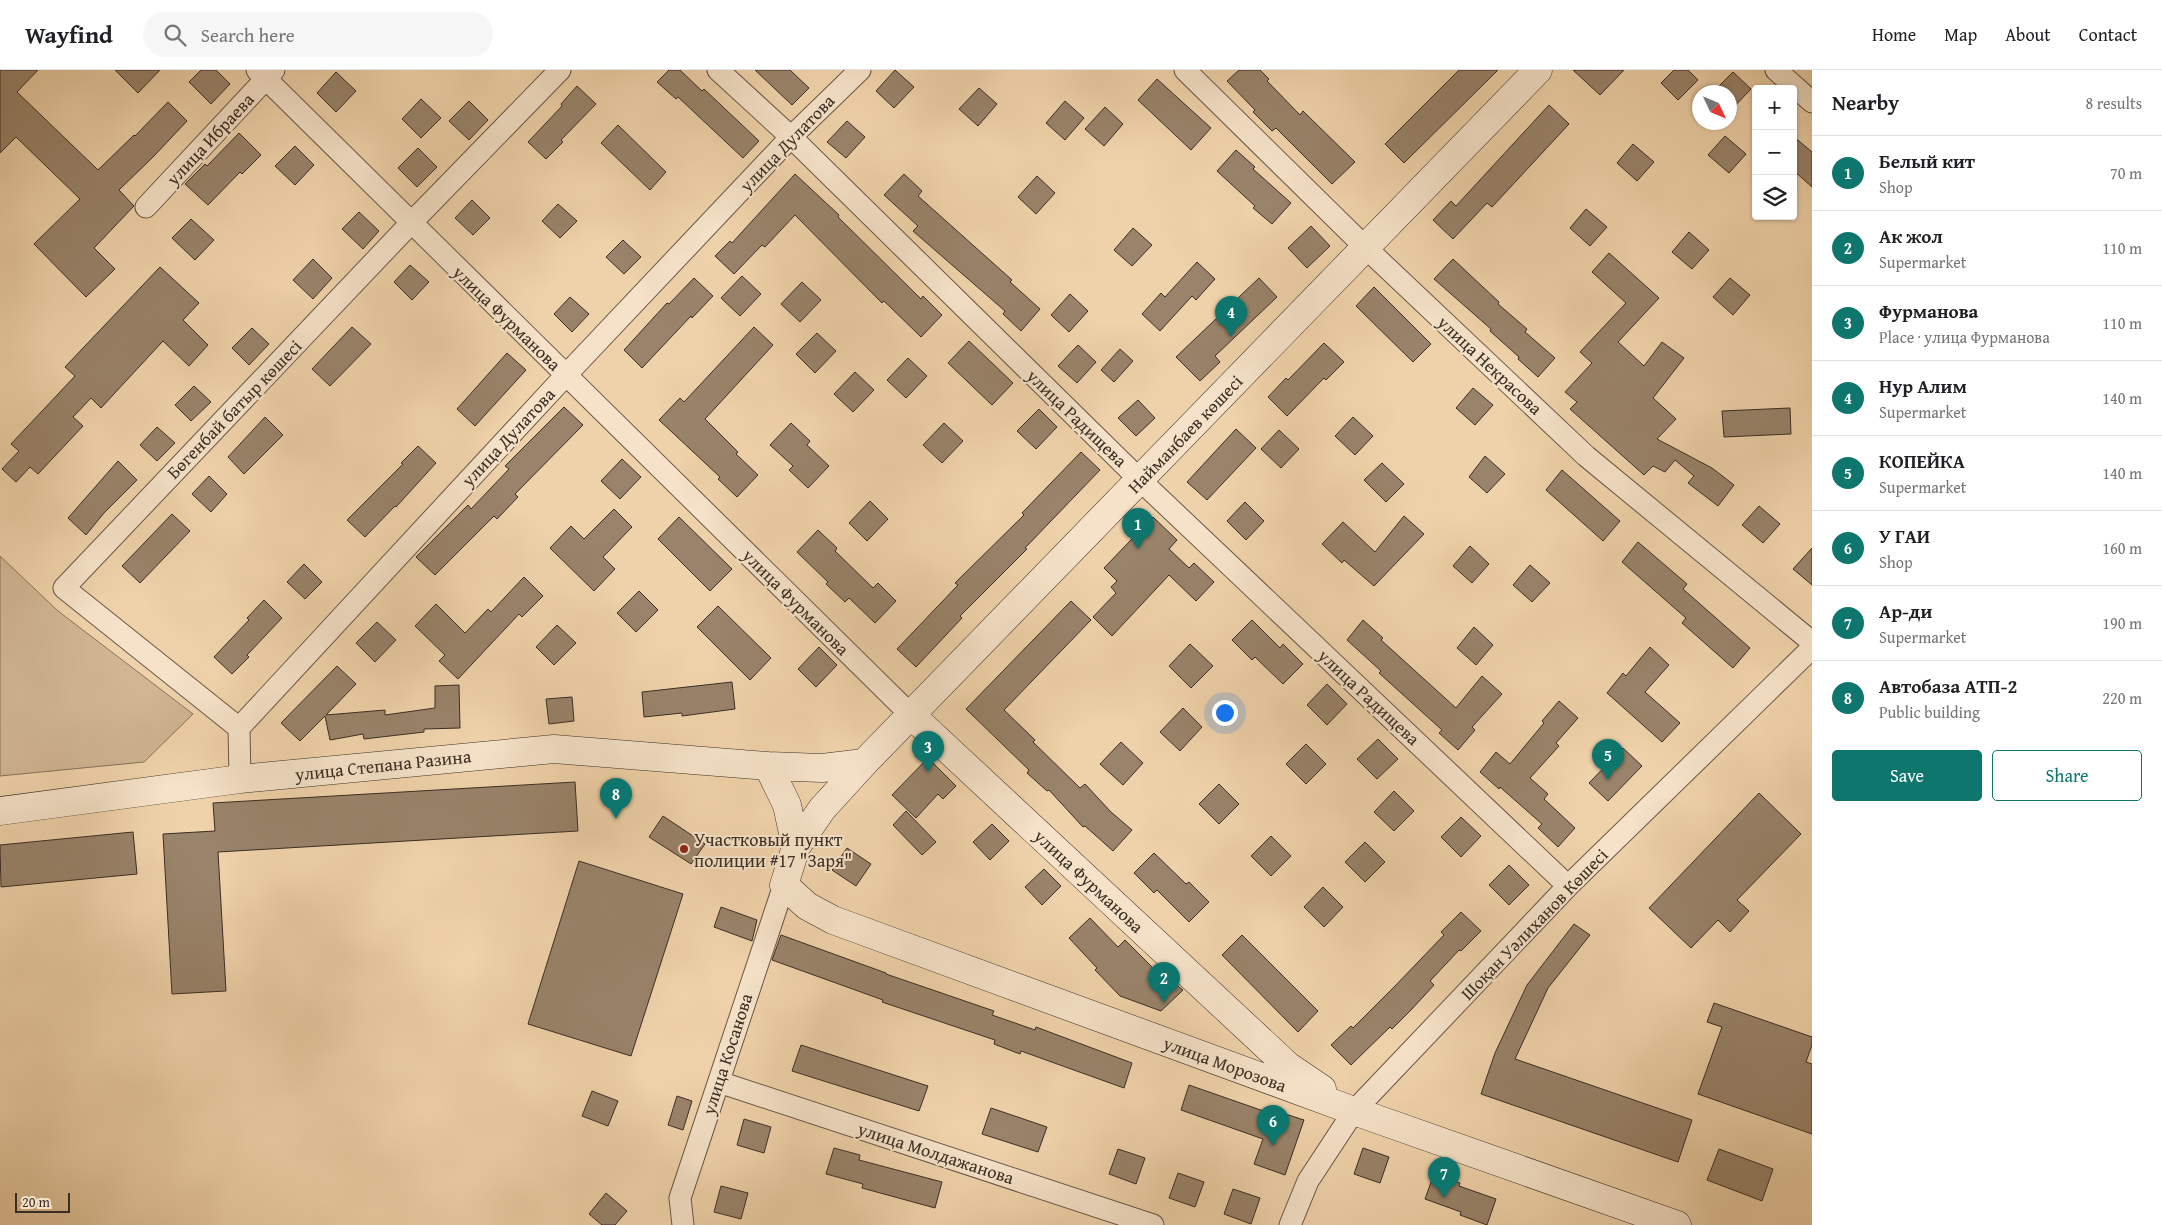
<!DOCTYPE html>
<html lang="en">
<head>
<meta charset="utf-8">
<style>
  :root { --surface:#fff; --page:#f6f6f6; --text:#202124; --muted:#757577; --line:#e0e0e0; --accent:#0f766e }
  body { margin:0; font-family:"Gentium Book Plus",serif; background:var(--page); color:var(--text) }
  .controls { position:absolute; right:15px; top:15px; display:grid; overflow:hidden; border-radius:5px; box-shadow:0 1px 4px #0004 }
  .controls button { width:45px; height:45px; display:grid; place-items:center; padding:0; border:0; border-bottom:1px solid var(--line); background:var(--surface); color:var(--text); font:25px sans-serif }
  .compass { position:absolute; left:1692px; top:15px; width:45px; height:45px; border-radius:50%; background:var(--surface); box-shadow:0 1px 4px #0004; rotate:134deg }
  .scale { position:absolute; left:15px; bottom:12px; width:55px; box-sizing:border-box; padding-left:5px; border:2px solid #3a2e24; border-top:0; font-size:14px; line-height:18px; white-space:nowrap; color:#3a2e24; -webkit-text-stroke:4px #f5e2c8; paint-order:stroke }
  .you { position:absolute; left:1224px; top:642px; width:18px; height:18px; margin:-12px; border:4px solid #fff; border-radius:50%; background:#1a73e8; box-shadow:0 0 0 8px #1a73e833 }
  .badge { display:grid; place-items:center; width:32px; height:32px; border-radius:50%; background:var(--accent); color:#fff; font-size:16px; font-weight:700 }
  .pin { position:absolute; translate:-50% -41px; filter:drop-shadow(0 1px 2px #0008) }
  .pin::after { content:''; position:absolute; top:26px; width:18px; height:15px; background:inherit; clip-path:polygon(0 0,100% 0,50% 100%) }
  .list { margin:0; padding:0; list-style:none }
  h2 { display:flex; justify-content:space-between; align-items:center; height:65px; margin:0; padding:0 20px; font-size:21px }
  h2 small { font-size:16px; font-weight:400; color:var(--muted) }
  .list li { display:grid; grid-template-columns:32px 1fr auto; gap:15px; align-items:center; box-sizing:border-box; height:75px; padding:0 20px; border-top:1px solid var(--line) }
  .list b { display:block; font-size:19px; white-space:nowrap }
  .list p { margin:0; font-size:16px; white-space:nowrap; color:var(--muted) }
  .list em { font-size:16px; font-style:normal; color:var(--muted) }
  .actions { display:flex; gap:10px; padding:15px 20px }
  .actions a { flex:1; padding:11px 0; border:1px solid var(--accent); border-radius:5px; text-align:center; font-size:18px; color:var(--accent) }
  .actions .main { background:var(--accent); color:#fff }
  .icon { flex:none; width:28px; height:28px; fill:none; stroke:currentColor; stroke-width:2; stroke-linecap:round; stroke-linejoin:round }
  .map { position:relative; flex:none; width:1812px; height:1155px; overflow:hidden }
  header { display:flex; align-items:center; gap:30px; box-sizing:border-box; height:70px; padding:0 25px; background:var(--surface); border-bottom:1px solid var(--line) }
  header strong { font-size:24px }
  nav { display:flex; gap:28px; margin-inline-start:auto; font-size:18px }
  .search { width:350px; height:45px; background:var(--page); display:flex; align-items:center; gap:12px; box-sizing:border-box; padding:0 18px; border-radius:28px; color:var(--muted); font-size:19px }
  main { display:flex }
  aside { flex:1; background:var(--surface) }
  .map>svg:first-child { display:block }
  .green { fill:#d1b693; stroke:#86725c }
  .building { fill:#99836a; stroke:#3a2e24 }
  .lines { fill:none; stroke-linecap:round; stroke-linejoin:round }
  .street-casing { stroke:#685746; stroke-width:23 }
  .secondary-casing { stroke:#3a2e24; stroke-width:29 }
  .street { stroke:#f5e2c8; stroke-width:21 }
  .secondary { stroke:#f5e2c8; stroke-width:28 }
  .poi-dot { fill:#8f2418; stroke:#f5e2c8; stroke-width:2 }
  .labels { text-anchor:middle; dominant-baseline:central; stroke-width:4; stroke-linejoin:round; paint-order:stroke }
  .street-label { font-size:18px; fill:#3a2e24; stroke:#f5e2c8 }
  .poi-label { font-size:18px; fill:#3a2e24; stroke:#f5e2c8; text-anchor:start }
</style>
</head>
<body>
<header>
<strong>Wayfind</strong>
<div class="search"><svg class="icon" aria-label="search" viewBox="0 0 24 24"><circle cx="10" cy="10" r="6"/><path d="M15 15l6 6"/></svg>Search here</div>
<nav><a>Home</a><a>Map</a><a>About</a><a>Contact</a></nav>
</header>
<main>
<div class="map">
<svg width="1812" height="1155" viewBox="0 0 1812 1155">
  <rect width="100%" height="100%" fill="#f0d2aa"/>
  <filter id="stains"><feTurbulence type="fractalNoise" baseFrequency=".004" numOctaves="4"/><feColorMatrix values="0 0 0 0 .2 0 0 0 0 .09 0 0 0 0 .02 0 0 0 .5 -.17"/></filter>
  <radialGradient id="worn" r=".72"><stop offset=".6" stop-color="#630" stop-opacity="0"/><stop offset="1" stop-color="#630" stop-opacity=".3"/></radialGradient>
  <!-- green -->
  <path class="green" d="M0,486L58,541L193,644L144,692L0,706Z"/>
  <!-- building -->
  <path class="building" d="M0,0H38L17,22L98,100L134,65L135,66L168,32L187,51L154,86L119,120L134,136L94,178L115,199L86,227L34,174L80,129L16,67L0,83Z
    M115,0H160L138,23Z
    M201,0H216L230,14L211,34L189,12Z
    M669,0H680L702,21L704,19L759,71L743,88L678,27L676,29L657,12Z
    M755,0H790L809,18L792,35Z
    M895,0L914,17L894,38L876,21Z
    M1239,0H1260L1269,9L1267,11L1300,45L1303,41L1355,92L1332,114L1276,58L1272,61L1253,42L1255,40L1227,11Z
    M1459,0H1498L1404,93L1385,74Z
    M1573,0H1624L1600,25Z
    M1674,0H1688L1698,10L1678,30L1661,13Z
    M336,2L356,21L336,42L317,23Z
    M1733,2L1751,19L1730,41V22H1713Z
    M1157,9L1211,58L1191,80L1138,30Z
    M577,16L596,34L561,70L563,72L546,89L528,72L562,36L561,34Z
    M979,18L997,34L978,56L959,39Z
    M421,29L441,48L421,68L402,49Z
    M469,31L488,50L469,70L449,51Z
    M1065,31L1084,48L1065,70L1046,53Z
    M1549,35L1569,54L1492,137L1487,133L1453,169L1433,150L1451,131L1456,136Z
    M1105,37L1123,54L1104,76L1085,59Z
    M847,51L865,67L846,88L827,72Z
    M618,55L666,102L650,120L601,73Z
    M239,63L261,85L242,104L240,102L208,135L185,114L205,94L207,96Z
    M1725,66L1746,84L1729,103L1708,85Z
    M1793,66L1812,82V117L1793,100Z
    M1633,74L1654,92L1637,111L1617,93Z
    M295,76L314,95L295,115L275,96Z
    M418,78L437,97L417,117L398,98Z
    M1236,80L1255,97L1253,99L1291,133L1272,154L1253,138L1255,136L1217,101Z
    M795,104L839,145L838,147L921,229L923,226L942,245L921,267L884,231L882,233L795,145L765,177L762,175L734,204L715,186L730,171L732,173Z
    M904,104L922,121L918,126L1012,210L1010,212L1040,239L1021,261L1003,244L1005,241L913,161L918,156L884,125Z
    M1037,106L1055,123L1036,144L1018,127Z
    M472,130L490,148L473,165L455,148Z
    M558,134L577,151L560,168L542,151Z
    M1586,139L1607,157L1590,176L1570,158Z
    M359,142L379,161L363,179L342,159Z
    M191,149L214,170L195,190L172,168Z
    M1311,156L1330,176L1307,198L1288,178Z
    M1133,158L1152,175L1132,196L1114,180Z
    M1689,162L1709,180L1692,199L1672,182Z
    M623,170L641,187L624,204L606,187Z
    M1609,183L1659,228L1618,272L1644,296L1662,272L1684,288L1653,328L1676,349L1657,369L1712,398L1734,415L1718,436L1688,413L1694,406L1675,390L1665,402L1653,396L1644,405L1570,339L1577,332L1565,322L1592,293L1580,282L1626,233L1592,202Z
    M313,189L332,208L313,229L293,210Z
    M1453,189L1499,232L1498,234L1527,259L1525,262L1555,288L1538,307L1518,289L1519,287L1490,261L1491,259L1434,209Z
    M1197,192L1215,209L1196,230L1192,226L1160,261L1142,244L1161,223L1165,227Z
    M410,195L429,212L412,230L394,212Z
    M160,197L199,233L183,250L208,275L189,296L163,271L101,338L91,328L73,347L83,356L38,404L30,397L16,412L2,399L19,381L11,374L75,306L65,297Z
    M742,206L761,224L740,246L721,228Z
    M694,208L713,226L692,248L691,246L642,298L624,280L667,233L669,234Z
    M1259,208L1277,227L1215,286L1220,292L1200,311L1176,287Z
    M1730,208L1750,225L1733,245L1713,227Z
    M802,212L821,230L800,252L781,234Z
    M1374,217L1431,274L1413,292L1356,236Z
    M1070,224L1088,241L1069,262L1051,245Z
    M570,227L589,244L572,262L554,244Z
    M352,257L371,274L330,316L312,299Z
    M754,257L773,275L705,349L738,382L736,384L758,405L737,427L718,409L720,407L659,350L680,328L684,332Z
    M252,258L269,274L249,295L232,278Z
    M817,263L836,281L815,303L796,284Z
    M969,271L1013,313L992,335L948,293Z
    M1324,273L1344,292L1326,310L1324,308L1287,346L1268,327L1286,308L1288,310Z
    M1078,275L1096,292L1077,313L1058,296Z
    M1120,279L1133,291L1114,312L1101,300Z
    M507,283L526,300L475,356L457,339Z
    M908,288L927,306L906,328L887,310Z
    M855,302L874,320L853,342L834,324Z
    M194,316L211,332L191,351L175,335Z
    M1473,318L1493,335L1475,355L1456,338Z
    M1138,330L1155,348L1136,366L1118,348Z
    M564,337L583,355L515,424L518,427L497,449L494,446L435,505L416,487L468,435L471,439L509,399L505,396Z
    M1790,338L1791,364L1724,367L1722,341Z
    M1039,339L1057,357L1036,379L1017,361Z
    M265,347L283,365L244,404L228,387Z
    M1353,347L1373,366L1355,385L1335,366Z
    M791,353L810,371L807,375L829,396L808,418L789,400L793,396L770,375Z
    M944,353L963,371L942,393L923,375Z
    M157,357L175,373L157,391L140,375Z
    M1236,359L1256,378L1207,430L1187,412Z
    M1279,360L1299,379L1281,398L1261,379Z
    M418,376L436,393L396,437L395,436L365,467L347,450L403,394L401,393Z
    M1081,382L1100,400L1025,478L1027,479L960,546L962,548L916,597L897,579L958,515L955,513L1024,445L1022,443Z
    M1485,386L1505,404L1487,423L1469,407Z
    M622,389L641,407L620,429L601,411Z
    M118,391L137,410L104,443L86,465L68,448Z
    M1382,393L1404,414L1386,432L1364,410Z
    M1562,400L1620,451L1603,471L1546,420Z
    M209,406L227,424L211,442L192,424Z
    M870,431L888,449L867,471L849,453Z
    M1245,432L1264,451L1246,470L1227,451Z
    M1759,436L1780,454L1763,473L1742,455Z
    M614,439L632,457L603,487L615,499L594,521L550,478L571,456L584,469Z
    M172,444L190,461L140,513L122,496Z
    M1404,446L1424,464L1374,516L1344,490L1342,493L1322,474L1343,452L1375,482Z
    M679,447L732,499L710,521L658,469Z
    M1153,447L1177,470L1169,479L1189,498L1194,493L1214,512L1196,531L1169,505L1112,566L1093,547L1116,523L1111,517L1117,511L1104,498Z
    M818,460L837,478L835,481L873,518L878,513L896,531L875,553L849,528L845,532L826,514L828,512L797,482Z
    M1638,472L1687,514L1683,519L1750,578L1733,598L1682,553L1686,548L1622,492Z
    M1470,476L1489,494L1472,513L1453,496Z
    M1812,478V515L1793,499Z
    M304,494L322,512L305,529L287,512Z
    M1530,495L1550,513L1532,532L1513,515Z
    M524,507L543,526L522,547L519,544L458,609L439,591L445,585L415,556L436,534L465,563L488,539L491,542Z
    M639,521L658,540L636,562L617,543Z
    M264,530L282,548L247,585L249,587L232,604L214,587L249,550L247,548Z
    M1071,531L1091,550L1004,640L1035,670L1033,672L1080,718L1085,714L1111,742L1132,760L1113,781L1085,756L1083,757L1049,720L1047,721L1027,703L1029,700L966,639Z
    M718,536L771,588L750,610L697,557Z
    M1252,550L1280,578L1283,574L1303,594L1283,614L1255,587L1252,590L1232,570Z
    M1363,550L1383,568L1381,570L1456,638L1482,606L1502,624L1472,657L1475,660L1458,680L1439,663L1442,660L1379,603L1381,601L1347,570Z
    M377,552L396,570L375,592L356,573Z
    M557,555L576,573L554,595L536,577Z
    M1474,557L1493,575L1476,595L1457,578Z
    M1190,574L1213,596L1191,618L1169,596Z
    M819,577L837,595L816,617L798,599Z
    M1650,577L1669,595L1645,622L1680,653L1662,672L1607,623L1623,603L1626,606Z
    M337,596L356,614L326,645L385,640V645L435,638V616L459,615L460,658L424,659V662L364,669L363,664L330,670L325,646L300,671L281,653Z
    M732,612L735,639L682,646V643L644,647L642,622Z
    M1327,614L1347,634L1327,655L1307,635Z
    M572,627L574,651L549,654L546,629Z
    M1559,631L1578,648L1556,673L1559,676L1530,708L1548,724L1544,729L1575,758L1558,777L1538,758L1542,754L1500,717L1499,719L1480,702L1496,682L1510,694L1544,653L1542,651Z
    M1183,638L1202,657L1180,681L1160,662Z
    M1378,669L1398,689L1377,709L1357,689Z
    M1121,672L1143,693L1123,715L1100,694Z
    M1306,674L1326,694L1306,714L1286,694Z
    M1623,678L1642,696L1608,731L1589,713Z
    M928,688L956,716L943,729L938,724L916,748L892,725Z
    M575,712L578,761L218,782L226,921L172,924L163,764L215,761L213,733Z
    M1219,714L1239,734L1219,754L1199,734Z
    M1394,721L1414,741L1394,761L1374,742Z
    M1759,723L1801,764L1737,830L1749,841L1730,862L1718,850L1691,878L1649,838Z
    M906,741L936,772L922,785L893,755Z
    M663,746L705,774L691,794L649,767Z
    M1461,747L1481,766L1461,787L1441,767Z
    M992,754L1009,771L990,790L973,772Z
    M133,762L137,804L1,817L0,775Z
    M1271,766L1291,786L1271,806L1251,786Z
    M1365,772L1385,792L1365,812L1345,792Z
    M847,778L871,794L856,816L832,800Z
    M1154,783L1186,814L1189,812L1209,832L1189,852L1157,820L1154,823L1134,803Z
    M579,791L683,824L631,986L528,954Z
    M1509,795L1529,815L1509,835L1489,815Z
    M1044,799L1061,816L1042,835L1025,817Z
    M1323,817L1343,837L1324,857L1304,837Z
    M721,837L757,850L752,871L714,857Z
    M1461,842L1481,861L1461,881L1459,880L1430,911L1434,915L1412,939L1392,959L1390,957L1351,995L1331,975L1351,956L1353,958L1395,916L1444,865L1441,862Z
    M1090,848L1118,877L1125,870L1166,911L1168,909L1183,920L1161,941L1120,926L1095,900L1097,898L1069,868Z
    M1574,854L1590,865L1548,918L1515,989L1692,1050L1678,1092L1481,1024L1495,983L1527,915Z
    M781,865L886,903V904L994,941L992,945L1035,960L1036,957L1132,993L1124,1018L1021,981L1020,984L994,974L995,970L882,932L883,930L772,890Z
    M1242,865L1318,941L1298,962L1222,885Z
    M1714,933L1812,967V975L1806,992L1812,994V1064L1698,1024L1722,957L1707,952Z
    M801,975L928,1016L919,1041L792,1001Z
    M1189,1015L1272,1044L1273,1040L1304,1050L1285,1105L1254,1094L1263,1069L1181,1040Z
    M592,1021L618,1031L608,1056L582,1046Z
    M677,1026L692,1031L683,1060L668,1055Z
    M991,1038L1047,1057L1038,1082L982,1064Z
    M744,1049L771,1057L764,1083L737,1075Z
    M834,1078L860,1085L859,1090L942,1112L935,1138L862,1118L863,1114L826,1104Z
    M1363,1078L1389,1087L1380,1113L1354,1104Z
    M1118,1079L1145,1088L1136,1114L1109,1104Z
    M1719,1079L1773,1099L1762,1131L1707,1110Z
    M1178,1103L1204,1112L1195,1137L1169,1128Z
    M1434,1104L1460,1113L1459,1116L1496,1129L1487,1155L1460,1145L1461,1142L1425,1129Z
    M721,1116L748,1123L741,1149L714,1142Z
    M1233,1119L1260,1128L1251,1154L1224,1144Z
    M606,1123L627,1141L615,1155H602L589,1144Z"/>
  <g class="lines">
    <!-- street casing -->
    <g class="street-casing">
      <path id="street" d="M257,0L911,645
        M718,0L791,67L1140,410L1568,816
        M1185,0L1366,178L1586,386L1812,572
        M1776,0L1812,32
        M146,137L274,0
        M239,658L64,518L411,153L560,0
        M240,709L239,658L566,305L791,67L860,0
        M719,1012L1153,1155
        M683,1155L680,1128L784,815
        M1290,1155L1308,1111L1354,1041L1568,816L1812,578"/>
    </g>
    <!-- secondary casing -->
    <g class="secondary-casing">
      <path id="secondary" d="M1538,0L864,693L822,739L796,777L784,815L807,836L833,850L1354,1041L1677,1155
        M911,645L1288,996L1322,1019
        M768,696L787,735L796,777
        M0,741L240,709L554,679L768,696L822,698L864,693"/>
    </g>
    <!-- street -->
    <use href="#street" class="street"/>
    <!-- secondary -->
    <use href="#secondary" class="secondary"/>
  </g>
  <!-- markers -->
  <circle class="poi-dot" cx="684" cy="779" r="5"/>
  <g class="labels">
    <!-- street labels -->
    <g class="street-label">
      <text transform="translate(210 69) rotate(-47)">улица Ибраева</text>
      <text transform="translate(787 73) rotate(-46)">улица Дулатова</text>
      <text transform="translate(507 248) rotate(44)">улица Фурманова</text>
      <text transform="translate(1490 295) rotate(43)">улица Некрасова</text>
      <text transform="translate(234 339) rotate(-46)">Бөгенбай батыр көшесі</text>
      <text transform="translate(1077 348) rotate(44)">улица Радищева</text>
      <text transform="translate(1185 364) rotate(-46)">Найманбаев көшесі</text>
      <text transform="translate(508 367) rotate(-47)">улица Дулатова</text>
      <text transform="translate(796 532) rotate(45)">улица Фурманова</text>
      <text transform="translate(1369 627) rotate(43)">улица Радищева</text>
      <text transform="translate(383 695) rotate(-6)">улица Степана Разина</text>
      <text transform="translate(1089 811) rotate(43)">улица Фурманова</text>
      <text transform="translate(1534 854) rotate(-46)">Шоқан Уәлиханов Көшесі</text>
      <text transform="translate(727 984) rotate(-72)">улица Косанова</text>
      <text transform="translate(1225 994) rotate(20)">улица Морозова</text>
      <text transform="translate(936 1083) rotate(18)">улица Молдажанова</text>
    </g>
    <!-- poi labels -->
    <g class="poi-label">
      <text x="694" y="769">Участковый пункт<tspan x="694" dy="21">полиции #17 "Заря"</tspan></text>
    </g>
  </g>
  <rect width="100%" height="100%" filter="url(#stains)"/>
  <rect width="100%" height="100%" fill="url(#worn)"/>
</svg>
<div class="controls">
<button>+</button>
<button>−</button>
<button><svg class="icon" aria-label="layers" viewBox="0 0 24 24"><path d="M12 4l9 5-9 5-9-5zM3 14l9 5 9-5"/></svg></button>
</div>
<svg class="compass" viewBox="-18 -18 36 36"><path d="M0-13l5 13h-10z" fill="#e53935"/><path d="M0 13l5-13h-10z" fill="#757577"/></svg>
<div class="scale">20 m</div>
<div class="you"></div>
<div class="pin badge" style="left:1138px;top:479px">1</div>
<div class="pin badge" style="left:1164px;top:933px">2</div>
<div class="pin badge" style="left:928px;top:702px">3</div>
<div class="pin badge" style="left:1231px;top:267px">4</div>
<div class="pin badge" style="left:1608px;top:710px">5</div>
<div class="pin badge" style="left:1273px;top:1076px">6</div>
<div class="pin badge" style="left:1444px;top:1128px">7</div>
<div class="pin badge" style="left:616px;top:749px">8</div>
</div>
<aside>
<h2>Nearby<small>8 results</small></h2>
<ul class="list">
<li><span class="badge">1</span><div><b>Белый кит</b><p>Shop</p></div><em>70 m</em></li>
<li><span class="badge">2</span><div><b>Ак жол</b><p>Supermarket</p></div><em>110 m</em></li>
<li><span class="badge">3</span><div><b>Фурманова</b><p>Place · улица Фурманова</p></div><em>110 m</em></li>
<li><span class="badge">4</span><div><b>Нур Алим</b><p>Supermarket</p></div><em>140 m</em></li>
<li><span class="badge">5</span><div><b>КОПЕЙКА</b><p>Supermarket</p></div><em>140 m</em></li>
<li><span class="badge">6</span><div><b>У ГАИ</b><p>Shop</p></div><em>160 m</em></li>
<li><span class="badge">7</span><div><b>Ар-ди</b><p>Supermarket</p></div><em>190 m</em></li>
<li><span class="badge">8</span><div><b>Автобаза АТП-2</b><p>Public building</p></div><em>220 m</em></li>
</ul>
<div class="actions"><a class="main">Save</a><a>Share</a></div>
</aside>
</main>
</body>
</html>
